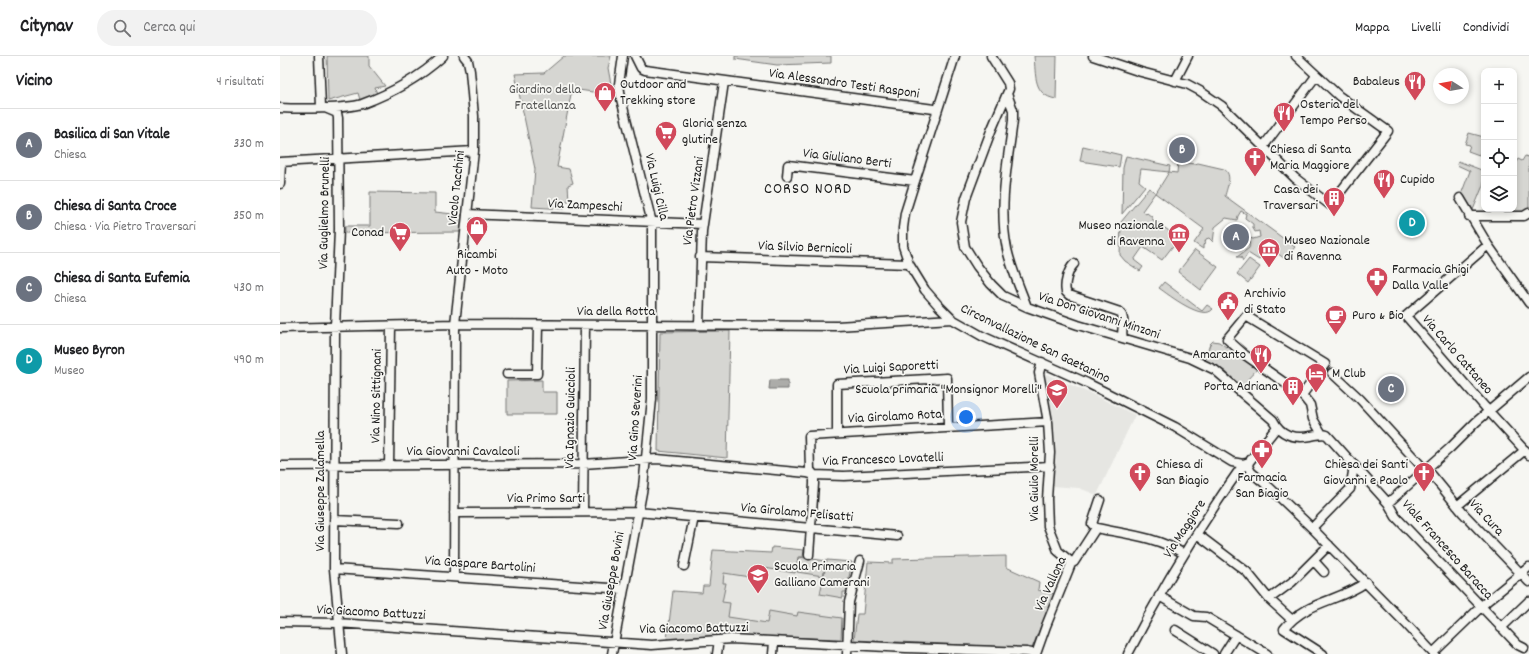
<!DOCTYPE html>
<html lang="it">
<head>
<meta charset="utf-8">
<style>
  :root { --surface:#fff; --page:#f2f2f2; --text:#202124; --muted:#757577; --line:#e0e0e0; --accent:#d1495b }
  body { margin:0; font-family:Dekko,sans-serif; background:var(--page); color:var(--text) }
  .controls { position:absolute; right:12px; top:12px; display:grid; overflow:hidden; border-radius:8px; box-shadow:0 2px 6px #0003 }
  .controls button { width:36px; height:36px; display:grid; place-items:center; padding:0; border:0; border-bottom:1px solid var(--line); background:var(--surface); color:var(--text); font:20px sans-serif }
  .compass { position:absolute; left:1153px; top:12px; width:36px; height:36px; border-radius:50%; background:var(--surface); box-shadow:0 2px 6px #0003; rotate:281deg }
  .you { position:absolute; left:686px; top:361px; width:14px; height:14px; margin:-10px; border:3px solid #fff; border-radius:50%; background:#1a73e8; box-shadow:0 0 0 6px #1a73e833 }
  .badge { display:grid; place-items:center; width:26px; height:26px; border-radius:50%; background:var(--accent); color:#fff; font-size:13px; font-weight:700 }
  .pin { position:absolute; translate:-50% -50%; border:2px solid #fff; box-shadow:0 1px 4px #0006 }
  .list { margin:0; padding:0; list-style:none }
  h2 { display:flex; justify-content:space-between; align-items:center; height:52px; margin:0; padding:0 16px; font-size:17px }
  h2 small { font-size:13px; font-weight:400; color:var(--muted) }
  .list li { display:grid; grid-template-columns:26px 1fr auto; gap:12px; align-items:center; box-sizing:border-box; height:72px; padding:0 16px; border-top:1px solid var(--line) }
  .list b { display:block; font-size:15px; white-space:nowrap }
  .list p { margin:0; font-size:13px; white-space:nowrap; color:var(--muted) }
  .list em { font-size:13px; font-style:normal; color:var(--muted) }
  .icon { flex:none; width:22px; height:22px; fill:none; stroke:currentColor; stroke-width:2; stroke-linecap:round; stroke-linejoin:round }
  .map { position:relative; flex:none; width:1249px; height:598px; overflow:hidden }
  header { display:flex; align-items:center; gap:24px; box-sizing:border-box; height:56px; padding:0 20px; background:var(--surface); border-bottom:1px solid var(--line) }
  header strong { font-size:19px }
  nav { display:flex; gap:22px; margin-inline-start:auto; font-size:14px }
  .search { width:280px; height:36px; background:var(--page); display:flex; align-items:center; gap:10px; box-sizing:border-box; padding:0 14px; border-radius:22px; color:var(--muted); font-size:15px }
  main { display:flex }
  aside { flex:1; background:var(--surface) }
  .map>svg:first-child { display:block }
  .built { fill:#e6e6e2 }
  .green { fill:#d6d6d2; stroke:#797977 }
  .water { fill:#acaca9; stroke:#727271 }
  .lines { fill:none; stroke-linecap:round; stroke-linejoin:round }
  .minor-casing { stroke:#1c1c1c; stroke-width:11 }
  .minor { stroke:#f6f6f2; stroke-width:8 }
  .labels { text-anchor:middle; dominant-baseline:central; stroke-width:3.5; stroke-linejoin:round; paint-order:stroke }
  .poi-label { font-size:14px; fill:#1c1c1c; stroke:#f6f6f2; text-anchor:start }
  .street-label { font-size:14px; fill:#1c1c1c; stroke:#f6f6f2 }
  .park-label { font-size:14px; fill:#545453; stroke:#f6f6f2 }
  .quarter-label { font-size:16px; letter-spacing:1px; fill:#1c1c1c; stroke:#f6f6f2 }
</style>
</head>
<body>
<header>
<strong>Citynav</strong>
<div class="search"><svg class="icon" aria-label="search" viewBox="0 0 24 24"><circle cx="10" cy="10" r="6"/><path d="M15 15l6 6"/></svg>Cerca qui</div>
<nav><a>Mappa</a><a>Livelli</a><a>Condividi</a></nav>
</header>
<main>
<aside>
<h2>Vicino<small>4 risultati</small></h2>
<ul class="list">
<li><span class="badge" style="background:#6b7280">A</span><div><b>Basilica di San Vitale</b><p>Chiesa</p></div><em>330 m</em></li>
<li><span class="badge" style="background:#6b7280">B</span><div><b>Chiesa di Santa Croce</b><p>Chiesa · Via Pietro Traversari</p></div><em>350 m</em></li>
<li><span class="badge" style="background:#6b7280">C</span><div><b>Chiesa di Santa Eufemia</b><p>Chiesa</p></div><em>430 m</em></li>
<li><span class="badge" style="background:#0f9aa8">D</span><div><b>Museo Byron</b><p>Museo</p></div><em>490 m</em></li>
</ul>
</aside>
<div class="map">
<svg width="1249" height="598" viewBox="0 0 1249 598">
  <rect width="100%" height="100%" fill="#f6f6f2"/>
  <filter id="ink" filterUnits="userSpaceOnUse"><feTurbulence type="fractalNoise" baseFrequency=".025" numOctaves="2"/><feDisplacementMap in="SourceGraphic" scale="8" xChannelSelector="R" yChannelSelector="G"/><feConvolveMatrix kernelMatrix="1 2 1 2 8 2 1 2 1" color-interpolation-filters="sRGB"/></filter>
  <g filter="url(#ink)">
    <!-- built -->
    <path class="built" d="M766,318L814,339L855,359L817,439L799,432L773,430L774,412L776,402L775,382L765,320Z
      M492,491L524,494L523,501L572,506L566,536H563L561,583L439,579L387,584L393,535L422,537L423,530H429L433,494L491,497Z"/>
    <!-- green -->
    <path class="green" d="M47,0H89V10L105,30L95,32L97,38L80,44L78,37L48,45Z
      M284,0H331L328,12L333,39L292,33L277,111L289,113L293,127L288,129L289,145H284L285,153L252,151L255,113L235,18L264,17Z
      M455,0H551V7L497,9L455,3Z
      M754,0H777L776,43C753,39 756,19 754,0Z
      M1189,77L1204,81V96L1201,95L1199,99L1188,95L1190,89L1185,88Z
      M803,90L841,99L839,111L800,105Z
      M846,100L890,110L889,116L897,117L898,106L915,108L918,107L944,113C953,119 947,131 945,140L1015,191L1005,203L993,194L988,200L984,197L979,204L968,197L963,205L961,201H957L969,192L970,182L973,183L980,181L979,175L975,176L973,172V168L965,162L966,158L961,155L958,160L957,164L946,162L935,171L933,186L929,182L926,183L925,186L926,188L923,189V193L914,187L924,173L875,137L862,155L866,158L867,157L872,161V163L899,182L882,204L863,191L854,204L863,211L860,215L845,205L840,199L841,166L869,132L876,137L889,116L861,113L859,125L865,130L842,158L843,112Z
      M1245,100L1248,101L1249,100V154L1243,156H1229V153H1234V110L1238,103L1242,105Z
      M1178,105L1204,115V127L1193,154L1182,136L1190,115L1177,109Z
      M90,136L155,137V156L182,159L180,176L65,177V170H90Z
      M915,194L938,211L921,234L898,216Z
      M969,203L980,211L968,227L957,218Z
      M884,226L922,255L927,249L933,253C923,266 889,239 879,232Z
      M450,275L447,402L378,395L380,276Z
      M933,285L939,286L946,291L948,290L977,313L967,324L970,327L964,333L945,315L924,305L930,288Z
      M262,324V336H277V358H227V325Z
      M492,491L524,494L523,501H518L515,517L478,511L476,522L444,517L443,527H446L442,546L450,547L448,561L487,567L489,555L517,560L518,556L562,562L561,583L439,579L387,584L393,535L422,537L423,530H429L433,494L491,497Z
      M726,500V511L759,526L758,534L774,538L752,592L574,584L577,558H583L588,506L613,507V503Z
      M519,501L546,505L543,520L517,516Z
      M547,504L572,506L566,536H563V542L540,538Z"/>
    <!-- water -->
    <path class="water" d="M490,324H508V333H489Z"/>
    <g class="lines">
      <!-- minor casing -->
      <g class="minor-casing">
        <path id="minor" d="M39,0L41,51
          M355,0L361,12L365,14L654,53L657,55
          M675,0L635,125L625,157L623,172V190L629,208L645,234L659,250L672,263L702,280L807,327L895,371L952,406L963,408L969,406
          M711,0L728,27L729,33L711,75L686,142L681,166L685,191L697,210L711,228L723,240L747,251L798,269L910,302L935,314L993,364C1001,380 1014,383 1031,380C1037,379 1042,377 1047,379L1108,447L1116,461L1238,589L1244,592
          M813,0L861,16L907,28L920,35L942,50L1015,122L1050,149L1108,75L1059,40L1016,0
          M895,25L908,0
          M727,38L733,54V64C728,106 718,150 727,193C731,212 740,232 747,251
          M0,52C18,53 66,53 82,48C112,37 140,21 163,0
          M45,52L57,57L58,62L59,173L55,271L54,513L62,598
          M983,91L1036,20
          M0,106L194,95
          M507,120L508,109L635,125
          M0,128L1,106
          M1180,142L1208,189L1249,247
          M187,158L423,168
          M1189,160H1244L1249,157
          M1208,189L1126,260L1205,351L1249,399
          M420,201L629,208
          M794,208C788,214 784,228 786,236L789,239L840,256C847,265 840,273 843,282
          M419,269L422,175L444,26
          M0,272L175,268L557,270L672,263
          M762,306L759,317L768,366L770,397L767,443L768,470L778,495L790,505L791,508
          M1052,317L1080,343L1145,414
          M227,318H257L258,269
          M1022,339L1045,308L966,260L947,283L965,299L1022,339L1030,349L1033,363L1042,378
          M557,378V328L667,322L668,371
          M969,406L968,410L971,416L989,431L1032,472L1128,570L1154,598
          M0,410L303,408L377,403L527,417L534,419L564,420L770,410
          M109,410L111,270
          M1147,413L1183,457L1249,526
          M820,444L812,468L816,472C846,478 878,481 904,498
          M1108,447L1170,392L1196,366L1249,321
          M1177,450L1245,394
          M303,456L305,269
          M174,457L358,456L617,480
          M54,464L119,467
          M1032,472L1070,433L1073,416L1071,405
          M917,478L967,516L989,543L1012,564
          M529,499L534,428V419L530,414L529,380L768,366
          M1034,505L1044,516
          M404,510L414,461
          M54,513L344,533
          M174,520L175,268L194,95V60L190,15L188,5L184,0
          M879,540L914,560L926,561L987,598
          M989,543L1012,526L1049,489
          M0,566L58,567L372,589L451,583L626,592L747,596L756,598L766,570L791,508L794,506L816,472
          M1221,572L1249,545
          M895,574L933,598
          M1153,597L1206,546L1249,511
          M332,598L363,431L372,343V167L341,43L339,28L343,0
          M437,598L439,584
          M493,598L494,586
          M567,598L569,546L580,505
          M848,598C881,534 918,472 960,413L969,406L997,371
          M944,598L956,579
          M1043,598L1004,573C1027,544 1059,546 1086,526"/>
      </g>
      <!-- minor -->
      <use href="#minor" class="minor"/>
    </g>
  </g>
  <!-- icons -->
  <defs>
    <g id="restaurant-pin" transform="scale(1.15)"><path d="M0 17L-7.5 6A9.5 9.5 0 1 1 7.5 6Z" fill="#d1495b" stroke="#f6f6f2"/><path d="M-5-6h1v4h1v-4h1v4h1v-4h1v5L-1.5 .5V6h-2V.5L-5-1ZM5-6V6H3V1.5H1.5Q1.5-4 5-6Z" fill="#fff"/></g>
    <g id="shop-pin" transform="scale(1.15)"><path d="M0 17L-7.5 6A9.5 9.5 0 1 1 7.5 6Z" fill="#d1495b" stroke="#f6f6f2"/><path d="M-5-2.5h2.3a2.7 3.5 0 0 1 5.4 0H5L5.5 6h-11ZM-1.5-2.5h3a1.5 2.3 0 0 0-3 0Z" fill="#fff"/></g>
    <g id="supermarket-pin" transform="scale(1.15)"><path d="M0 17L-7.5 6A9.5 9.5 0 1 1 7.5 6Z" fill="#d1495b" stroke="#f6f6f2"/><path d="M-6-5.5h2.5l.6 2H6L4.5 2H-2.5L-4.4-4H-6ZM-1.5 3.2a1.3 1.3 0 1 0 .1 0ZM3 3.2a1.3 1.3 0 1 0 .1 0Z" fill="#fff"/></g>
    <g id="church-pin" transform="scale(1.15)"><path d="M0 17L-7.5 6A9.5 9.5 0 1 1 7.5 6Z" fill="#d1495b" stroke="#f6f6f2"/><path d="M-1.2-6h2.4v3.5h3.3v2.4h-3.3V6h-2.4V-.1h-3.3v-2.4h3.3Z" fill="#fff"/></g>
    <g id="building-pin" transform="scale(1.15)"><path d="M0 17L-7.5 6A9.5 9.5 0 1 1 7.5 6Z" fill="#d1495b" stroke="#f6f6f2"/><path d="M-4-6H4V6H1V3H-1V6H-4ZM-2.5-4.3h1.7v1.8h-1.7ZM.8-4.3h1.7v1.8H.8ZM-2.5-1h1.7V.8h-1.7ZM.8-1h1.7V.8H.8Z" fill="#fff"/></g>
    <g id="museum-pin" transform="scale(1.15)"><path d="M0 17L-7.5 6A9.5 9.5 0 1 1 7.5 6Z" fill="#d1495b" stroke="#f6f6f2"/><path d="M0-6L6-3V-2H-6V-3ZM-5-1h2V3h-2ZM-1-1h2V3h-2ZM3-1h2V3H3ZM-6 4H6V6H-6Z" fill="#fff"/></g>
    <g id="pharmacy-pin" transform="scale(1.15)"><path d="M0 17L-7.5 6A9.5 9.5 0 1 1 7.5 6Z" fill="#d1495b" stroke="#f6f6f2"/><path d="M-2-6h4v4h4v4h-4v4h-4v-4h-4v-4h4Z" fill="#fff"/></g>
    <g id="civic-pin" transform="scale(1.15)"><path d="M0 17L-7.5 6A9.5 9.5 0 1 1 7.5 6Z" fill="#d1495b" stroke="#f6f6f2"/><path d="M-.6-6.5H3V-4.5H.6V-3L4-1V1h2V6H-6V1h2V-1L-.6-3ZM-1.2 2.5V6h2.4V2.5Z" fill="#fff"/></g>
    <g id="cafe-pin" transform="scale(1.15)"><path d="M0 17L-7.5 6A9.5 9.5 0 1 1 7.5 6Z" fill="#d1495b" stroke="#f6f6f2"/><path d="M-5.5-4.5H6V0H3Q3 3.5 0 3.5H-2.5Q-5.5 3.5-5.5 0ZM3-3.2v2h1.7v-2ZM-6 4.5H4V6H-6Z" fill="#fff"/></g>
    <g id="hotel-pin" transform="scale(1.15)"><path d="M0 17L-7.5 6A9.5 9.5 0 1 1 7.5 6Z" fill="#d1495b" stroke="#f6f6f2"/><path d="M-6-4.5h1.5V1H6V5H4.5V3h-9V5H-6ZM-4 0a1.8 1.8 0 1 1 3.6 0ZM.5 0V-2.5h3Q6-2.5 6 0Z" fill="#fff"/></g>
    <g id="school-pin" transform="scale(1.15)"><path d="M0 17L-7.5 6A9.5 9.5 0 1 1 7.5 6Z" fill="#d1495b" stroke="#f6f6f2"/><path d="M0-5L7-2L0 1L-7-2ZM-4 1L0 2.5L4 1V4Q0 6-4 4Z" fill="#fff"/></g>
  </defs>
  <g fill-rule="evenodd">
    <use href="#restaurant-pin" x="1135" y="26"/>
    <use href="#shop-pin" x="325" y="37"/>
    <use href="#restaurant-pin" x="1004" y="57"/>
    <use href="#supermarket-pin" x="386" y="76"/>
    <use href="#church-pin" x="975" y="102"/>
    <use href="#restaurant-pin" x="1104" y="124"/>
    <use href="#building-pin" x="1054" y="142"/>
    <use href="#shop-pin" x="197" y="171"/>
    <use href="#supermarket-pin" x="120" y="177"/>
    <use href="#museum-pin" x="899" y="178"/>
    <use href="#museum-pin" x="989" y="193"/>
    <use href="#pharmacy-pin" x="1097" y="222"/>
    <use href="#civic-pin" x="948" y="246"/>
    <use href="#cafe-pin" x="1056" y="260"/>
    <use href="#restaurant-pin" x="981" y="299"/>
    <use href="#hotel-pin" x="1036" y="318"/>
    <use href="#building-pin" x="1013" y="331"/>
    <use href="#school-pin" x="777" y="334"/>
    <use href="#pharmacy-pin" x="982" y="394"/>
    <use href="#church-pin" x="860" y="417"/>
    <use href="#church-pin" x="1144" y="417"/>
    <use href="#school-pin" x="478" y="519"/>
  </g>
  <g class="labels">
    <!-- poi labels -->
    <g class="poi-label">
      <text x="1120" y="26" text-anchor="end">Babaleus</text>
      <text x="340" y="29">Outdoor and<tspan x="340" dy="16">Trekking store</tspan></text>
      <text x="1020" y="49">Osteria del<tspan x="1020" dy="16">Tempo Perso</tspan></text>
      <text x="402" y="68">Gloria senza<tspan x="402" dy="16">glutine</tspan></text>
      <text x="990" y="94">Chiesa di Santa<tspan x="990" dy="16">Maria Maggiore</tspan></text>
      <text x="1120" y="124">Cupido</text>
      <text x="1038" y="134" text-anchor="end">Casa dei<tspan x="1038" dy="16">Traversari</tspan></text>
      <text x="884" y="170" text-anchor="end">Museo nazionale<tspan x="884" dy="16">di Ravenna</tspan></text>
      <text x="104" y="177" text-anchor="end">Conad</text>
      <text x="1004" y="185">Museo Nazionale<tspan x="1004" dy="16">di Ravenna</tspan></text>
      <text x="197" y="199" text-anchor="middle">Ricambi<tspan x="197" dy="16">Auto - Moto</tspan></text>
      <text x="1112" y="214">Farmacia Ghigi<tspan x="1112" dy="16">Dalla Valle</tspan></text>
      <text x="964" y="238">Archivio<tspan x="964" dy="16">di Stato</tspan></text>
      <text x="1072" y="260">Puro &amp; Bio</text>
      <text x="966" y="299" text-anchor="end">Amaranto</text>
      <text x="1052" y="318">M Club</text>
      <text x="998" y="331" text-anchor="end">Porta Adriana</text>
      <text x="762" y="334" text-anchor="end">Scuola primaria "Monsignor Morelli"</text>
      <text x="876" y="409">Chiesa di<tspan x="876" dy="16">San Biagio</tspan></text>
      <text x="1128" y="409" text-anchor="end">Chiesa dei Santi<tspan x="1128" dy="16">Giovanni e Paolo</tspan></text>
      <text x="982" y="422" text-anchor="middle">Farmacia<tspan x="982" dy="16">San Biagio</tspan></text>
      <text x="494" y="511">Scuola Primaria<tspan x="494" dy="16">Galliano Camerani</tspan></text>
    </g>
    <!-- street labels -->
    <g class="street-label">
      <text transform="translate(564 28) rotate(8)">Via Alessandro Testi Rasponi</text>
      <text transform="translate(567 103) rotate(7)">Via Giuliano Berti</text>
      <text transform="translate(376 131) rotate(77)">Via Luigi Cilla</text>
      <text transform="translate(177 132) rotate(-84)">Vicolo Tacchini</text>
      <text transform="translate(414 145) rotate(-82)">Via Pietro Vizzani</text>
      <text transform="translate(305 150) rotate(3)">Via Zampeschi</text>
      <text transform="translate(45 157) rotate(-89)">Via Guglielmo Brunelli</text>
      <text transform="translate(525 192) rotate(2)">Via Silvio Bernicoli</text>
      <text x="336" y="256">Via della Rotta</text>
      <text transform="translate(819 260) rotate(18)">Via Don Giovanni Minzoni</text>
      <text transform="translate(755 288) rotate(26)">Circonvallazione San Gaetanino</text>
      <text transform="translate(1177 299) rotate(49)">Via Carlo Cattaneo</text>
      <text transform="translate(611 312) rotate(-3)">Via Luigi Saporetti</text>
      <text transform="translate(97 340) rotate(-89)">Via Nino Sittignani</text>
      <text transform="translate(615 361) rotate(-3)">Via Girolamo Rota</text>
      <text transform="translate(291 362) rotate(-89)">Via Ignazio Guiccioli</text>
      <text transform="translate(356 362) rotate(-86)">Via Gino Severini</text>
      <text x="183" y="396">Via Giovanni Cavalcoli</text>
      <text transform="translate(603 404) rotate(-2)">Via Francesco Lovatelli</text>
      <text transform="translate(755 423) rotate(-90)">Via Giulio Morelli</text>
      <text transform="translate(41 435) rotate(-90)">Via Giuseppe Zalamella</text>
      <text x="266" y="443">Via Primo Sarti</text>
      <text transform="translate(517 457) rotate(5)">Via Girolamo Felisatti</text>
      <text transform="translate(1206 462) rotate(47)">Via Cura</text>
      <text transform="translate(905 473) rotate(-57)">Via Maggiore</text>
      <text transform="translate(1167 494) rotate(48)">Viale Francesco Baracca</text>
      <text transform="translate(200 509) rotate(4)">Via Gaspare Bartolini</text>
      <text transform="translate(332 525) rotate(-80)">Via Giuseppe Bovini</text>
      <text transform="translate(771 528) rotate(-65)">Via Vallona</text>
      <text transform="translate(91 557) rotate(3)">Via Giacomo Battuzzi</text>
      <text transform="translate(414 573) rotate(-1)">Via Giacomo Battuzzi</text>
    </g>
    <!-- park labels -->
    <g class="park-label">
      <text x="265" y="34">Giardino della<tspan x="265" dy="16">Fratellanza</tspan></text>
    </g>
    <!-- quarter labels -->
    <g class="quarter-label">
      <text x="528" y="133">CORSO NORD</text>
    </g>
  </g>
</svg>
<div class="controls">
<button>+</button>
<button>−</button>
<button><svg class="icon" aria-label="locate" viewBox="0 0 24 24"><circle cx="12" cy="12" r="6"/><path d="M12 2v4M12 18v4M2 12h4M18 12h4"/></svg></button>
<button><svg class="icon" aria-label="layers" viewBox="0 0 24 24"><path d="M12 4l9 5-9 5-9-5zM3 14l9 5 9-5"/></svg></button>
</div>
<svg class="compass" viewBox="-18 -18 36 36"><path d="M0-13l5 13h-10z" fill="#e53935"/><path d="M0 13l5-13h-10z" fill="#757577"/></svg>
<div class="you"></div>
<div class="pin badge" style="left:956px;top:181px;background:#6b7280">A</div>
<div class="pin badge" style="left:902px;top:94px;background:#6b7280">B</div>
<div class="pin badge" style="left:1111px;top:333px;background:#6b7280">C</div>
<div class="pin badge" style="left:1132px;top:167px;background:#0f9aa8">D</div>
</div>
</main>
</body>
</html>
